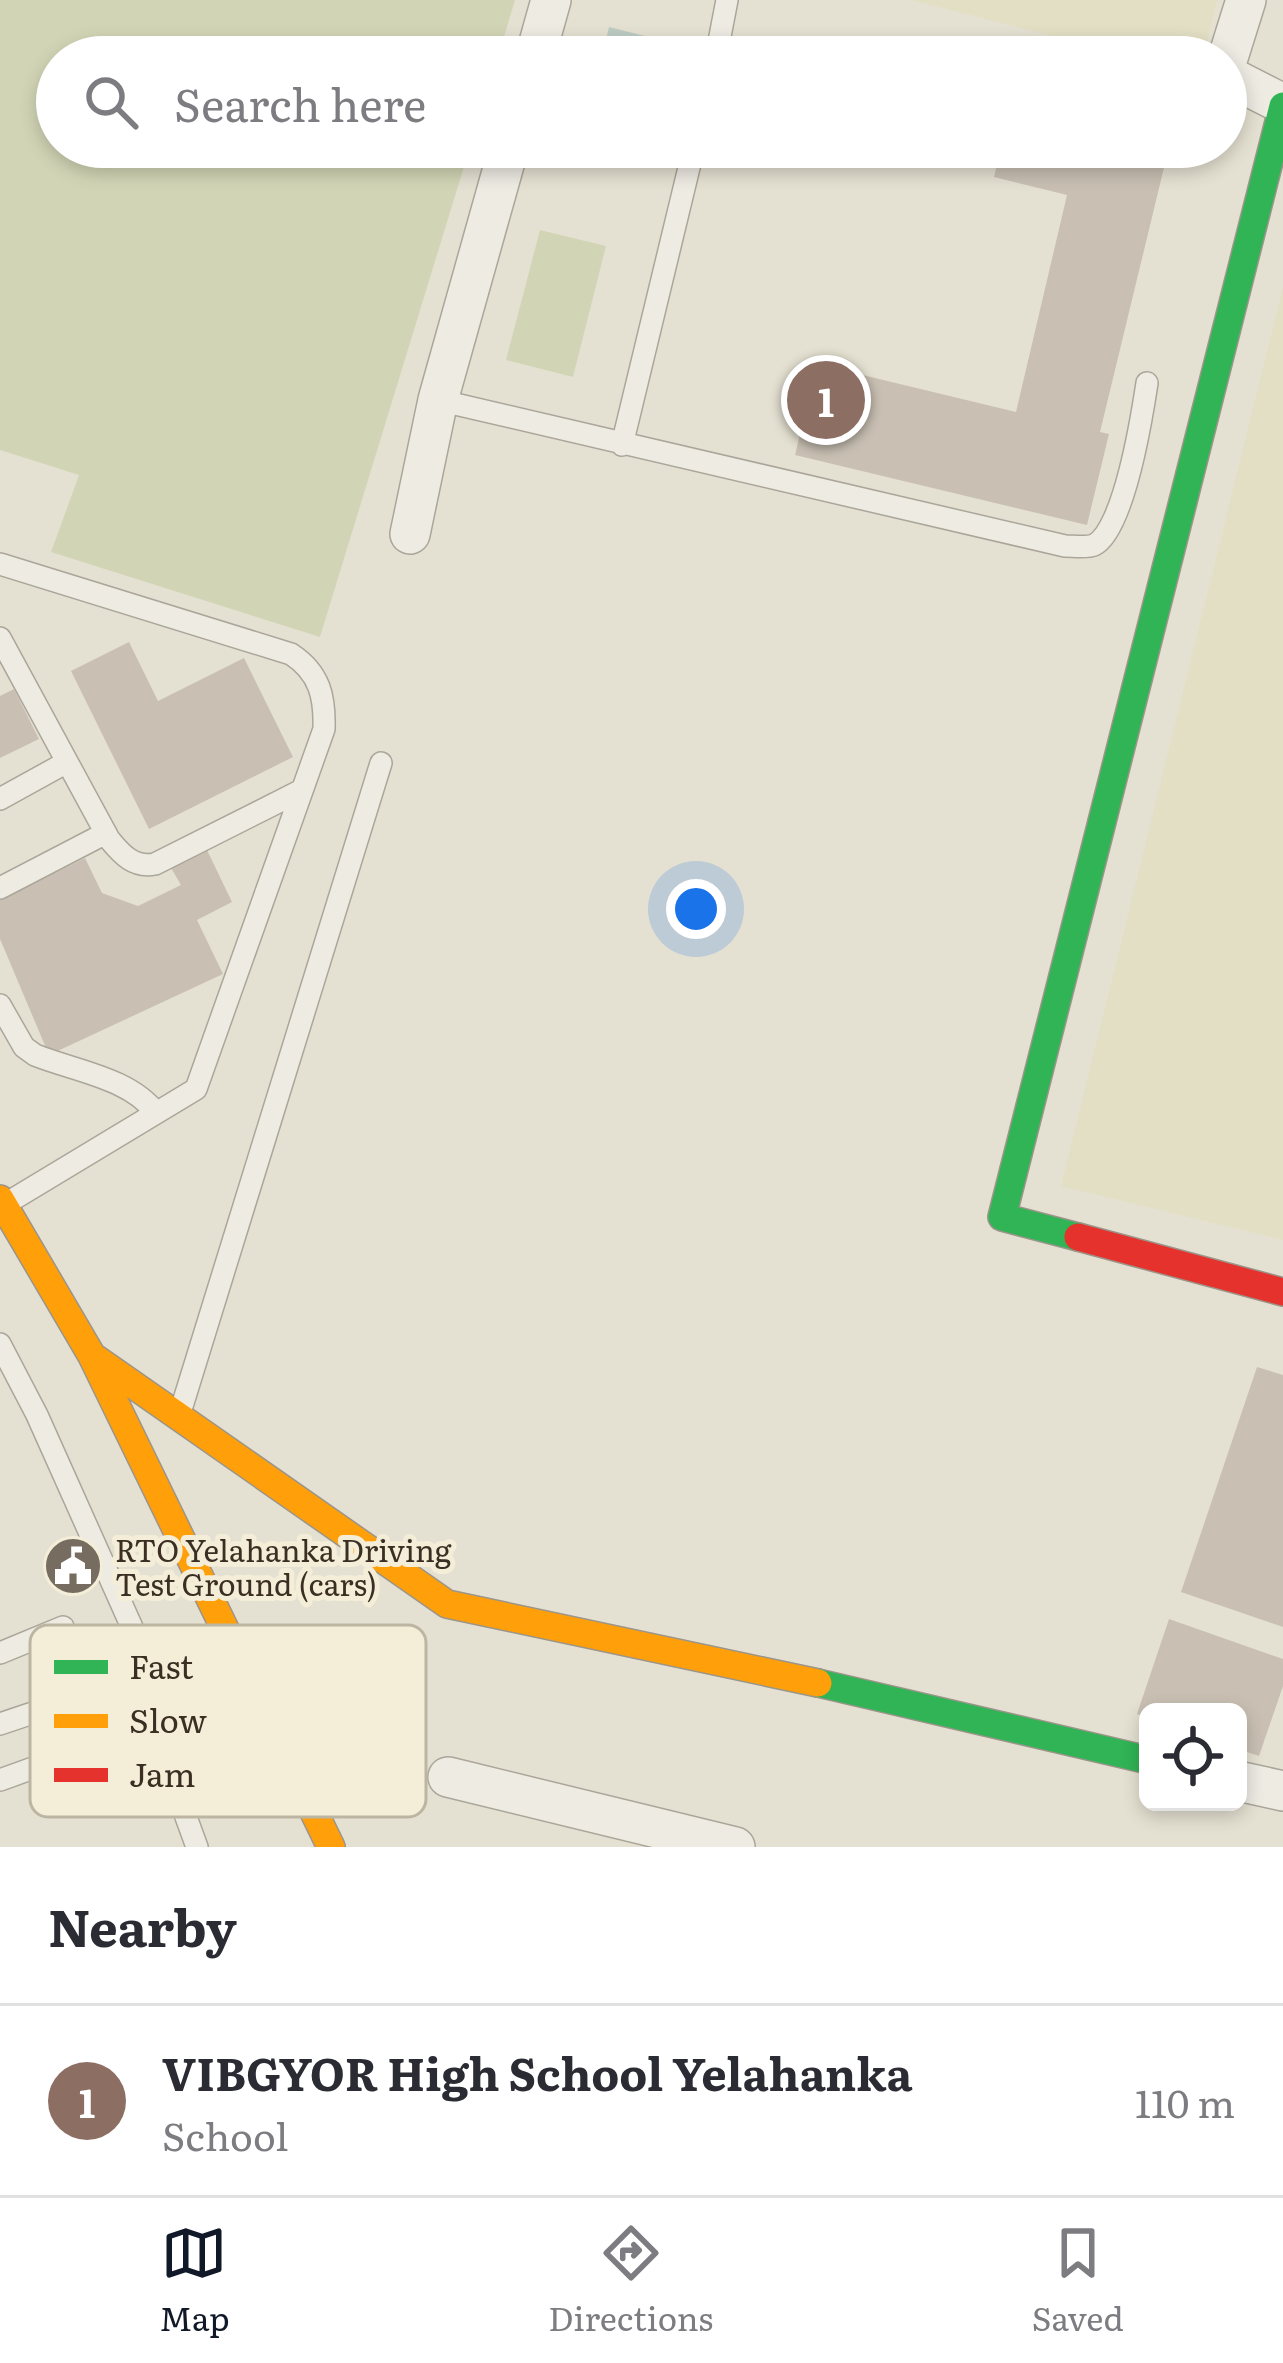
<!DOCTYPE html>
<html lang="en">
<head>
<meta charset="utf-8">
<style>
  :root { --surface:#fff; --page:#f7f7f7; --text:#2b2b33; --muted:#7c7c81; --line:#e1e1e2; --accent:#111827 }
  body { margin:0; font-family:Literata,serif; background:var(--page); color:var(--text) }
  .controls { position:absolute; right:36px; bottom:36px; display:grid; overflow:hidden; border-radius:18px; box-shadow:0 6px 18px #0003 }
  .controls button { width:108px; height:108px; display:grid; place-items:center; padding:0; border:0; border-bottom:3px solid var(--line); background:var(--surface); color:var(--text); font:60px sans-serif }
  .you { position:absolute; left:696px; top:909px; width:42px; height:42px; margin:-30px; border:9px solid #fff; border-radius:50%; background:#1a73e8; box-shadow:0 0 0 18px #1a73e833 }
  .badge { display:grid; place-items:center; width:78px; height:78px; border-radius:50%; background:var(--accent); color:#fff; font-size:39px; font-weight:700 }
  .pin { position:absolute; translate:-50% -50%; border:6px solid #fff; box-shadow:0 3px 12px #0006 }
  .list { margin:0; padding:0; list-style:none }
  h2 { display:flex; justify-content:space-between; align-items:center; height:156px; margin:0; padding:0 48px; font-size:51px }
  h2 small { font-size:39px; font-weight:400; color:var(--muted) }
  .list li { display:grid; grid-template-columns:78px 1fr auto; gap:36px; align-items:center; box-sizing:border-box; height:192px; padding:0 48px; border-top:3px solid var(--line) }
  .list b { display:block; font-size:45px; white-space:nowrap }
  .list p { margin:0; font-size:39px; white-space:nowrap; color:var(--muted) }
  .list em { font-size:39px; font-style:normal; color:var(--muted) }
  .icon { flex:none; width:66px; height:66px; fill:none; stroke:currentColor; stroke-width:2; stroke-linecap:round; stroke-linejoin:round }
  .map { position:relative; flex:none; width:1283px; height:1847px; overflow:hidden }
  .search { position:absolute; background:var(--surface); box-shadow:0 6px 18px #0003; left:36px; right:36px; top:36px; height:132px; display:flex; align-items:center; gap:30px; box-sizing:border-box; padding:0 42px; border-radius:66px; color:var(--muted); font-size:45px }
  .sheet { height:348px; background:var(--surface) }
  nav { display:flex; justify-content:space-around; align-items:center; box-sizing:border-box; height:168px; border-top:3px solid var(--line); background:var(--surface); font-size:33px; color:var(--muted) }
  nav a { display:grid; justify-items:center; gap:6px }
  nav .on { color:var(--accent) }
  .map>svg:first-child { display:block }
  .farmland { fill:#e3dfc4 }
  .green { fill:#d2d5b5 }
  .water { fill:#bccbc3 }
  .building { fill:#c9c0b3 }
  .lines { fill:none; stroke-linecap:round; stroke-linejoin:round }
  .lane-casing { stroke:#aba69a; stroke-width:24 }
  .street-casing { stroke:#aba69a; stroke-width:42 }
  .fast-casing { stroke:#9b958a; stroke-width:30 }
  .slow-casing { stroke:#9b958a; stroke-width:30 }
  .jam-casing { stroke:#9b958a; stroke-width:30 }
  .lane { stroke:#eeebe3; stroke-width:21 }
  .street { stroke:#eeebe3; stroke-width:39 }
  .fast { stroke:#30b455; stroke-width:27 }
  .slow { stroke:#ff9f0a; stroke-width:27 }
  .jam { stroke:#e5322d; stroke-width:27 }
  .labels { text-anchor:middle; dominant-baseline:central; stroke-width:10; stroke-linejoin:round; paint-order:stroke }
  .poi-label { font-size:30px; fill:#3a2f22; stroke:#f4eed9; text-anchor:start }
  .key { fill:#f4eed9; stroke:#bcb5a2; stroke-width:3 }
  .key-label { font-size:33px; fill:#3a2f22 }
</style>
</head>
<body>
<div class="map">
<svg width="1283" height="1847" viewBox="0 0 1283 1847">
  <rect width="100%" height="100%" fill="#e5e1d2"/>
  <!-- farmland -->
  <path class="farmland" d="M911,0H1217L1203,57H1134Z
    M1283,287V1240L1061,1186Z"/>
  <!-- green -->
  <path class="green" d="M0,0H515L498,57H57V147H470L320,637L51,552L79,475L0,450Z
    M540,230L606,246L573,377L506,360Z"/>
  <!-- water -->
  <path class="water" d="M609,27L681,45L678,57H602Z"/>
  <!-- building -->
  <path class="building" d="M1001,147H1169L1100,432L1109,434L1087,525L795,455L817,364L1016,412L1067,195L994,177Z
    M129,642L158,701L244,658L293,757L149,829L71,671Z
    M14,689L39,739L0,758V696Z
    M207,850L232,902L197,920L223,974L49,1055L0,939V900L85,858L102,893L138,906L181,885L171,868Z
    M1257,1367L1283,1375V1627L1181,1592Z
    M1169,1619L1283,1659V1686L1259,1756L1238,1749V1712H1148V1718L1137,1714Z"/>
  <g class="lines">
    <!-- lane casing -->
    <g class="lane-casing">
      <path id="lane" d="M716,57L727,0
        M438,400L1065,546C1073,546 1087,548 1094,545C1124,531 1142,416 1147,383
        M622,445L694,147
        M0,564L291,654C320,673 325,697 324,729L196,1089L7,1203
        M0,638L109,839C122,855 134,868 155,864L302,790
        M0,799L67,762
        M0,888L106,833
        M0,1005L24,1047L35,1055C75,1071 130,1078 156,1113
        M0,1344L37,1415L160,1690L133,1732L0,1780
        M179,1416L381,763
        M0,1653L63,1627
        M147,1710L197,1847
        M0,1724L113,1686L160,1690L235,1650"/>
    </g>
    <!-- street casing -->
    <g class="street-casing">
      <path id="street" d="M535,57L551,0
        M1226,64L1246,0
        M1226,75L1283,104
        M410,534L438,400L509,147
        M448,1777L735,1847
        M1238,1781L1283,1791"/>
    </g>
    <!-- fast casing -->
    <g class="fast-casing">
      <path id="fast" d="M1078,1237L1002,1217L1283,106
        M818,1683L1148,1760"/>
    </g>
    <!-- slow casing -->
    <g class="slow-casing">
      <path id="slow" d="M0,1199L92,1356L331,1847
        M92,1356L447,1604L818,1683"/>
    </g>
    <!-- jam casing -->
    <g class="jam-casing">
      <path id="jam" d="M1078,1237L1283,1292"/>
    </g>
    <!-- lane -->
    <use href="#lane" class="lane"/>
    <!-- street -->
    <use href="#street" class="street"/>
    <!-- fast -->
    <use href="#fast" class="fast"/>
    <!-- slow -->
    <use href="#slow" class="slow"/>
    <!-- jam -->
    <use href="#jam" class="jam"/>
  </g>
  <!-- icons -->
  <defs>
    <g id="civic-disc" transform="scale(3)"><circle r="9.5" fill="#766d60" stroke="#f4eed9"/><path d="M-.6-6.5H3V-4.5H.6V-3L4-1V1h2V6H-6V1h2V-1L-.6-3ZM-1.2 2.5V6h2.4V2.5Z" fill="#fff"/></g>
  </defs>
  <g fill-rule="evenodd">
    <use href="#civic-disc" x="73" y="1566"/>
  </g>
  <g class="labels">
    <!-- poi labels -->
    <g class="poi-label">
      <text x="115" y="1549">RTO Yelahanka Driving<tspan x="115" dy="34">Test Ground (cars)</tspan></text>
    </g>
  </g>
  <!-- legend -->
  <rect x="30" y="1625" width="396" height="192" rx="18" class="key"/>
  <rect x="54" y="1660" width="54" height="14" fill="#30b455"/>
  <rect x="54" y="1714" width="54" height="14" fill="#ff9f0a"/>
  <rect x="54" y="1768" width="54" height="14" fill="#e5322d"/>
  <g class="key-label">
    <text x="129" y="1679">Fast</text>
    <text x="129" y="1733">Slow</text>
    <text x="129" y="1787">Jam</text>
  </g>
</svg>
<div class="controls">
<button><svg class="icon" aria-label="locate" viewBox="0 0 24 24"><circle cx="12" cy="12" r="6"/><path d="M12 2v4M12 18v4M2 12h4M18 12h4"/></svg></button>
</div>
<div class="you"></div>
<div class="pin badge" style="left:826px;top:400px;background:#8d6e63">1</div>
<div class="search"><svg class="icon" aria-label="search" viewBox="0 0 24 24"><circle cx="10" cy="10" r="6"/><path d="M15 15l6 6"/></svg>Search here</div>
</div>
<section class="sheet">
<h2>Nearby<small></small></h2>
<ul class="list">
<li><span class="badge" style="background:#8d6e63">1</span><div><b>VIBGYOR High School Yelahanka</b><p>School</p></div><em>110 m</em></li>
</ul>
</section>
<nav>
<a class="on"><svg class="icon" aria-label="map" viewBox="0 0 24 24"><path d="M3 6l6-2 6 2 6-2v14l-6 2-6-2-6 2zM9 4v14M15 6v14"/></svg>Map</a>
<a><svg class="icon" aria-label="directions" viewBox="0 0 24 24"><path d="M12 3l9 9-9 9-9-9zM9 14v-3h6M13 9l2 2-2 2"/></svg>Directions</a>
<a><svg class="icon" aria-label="saved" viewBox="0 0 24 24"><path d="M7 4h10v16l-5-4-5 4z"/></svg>Saved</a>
</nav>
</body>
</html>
